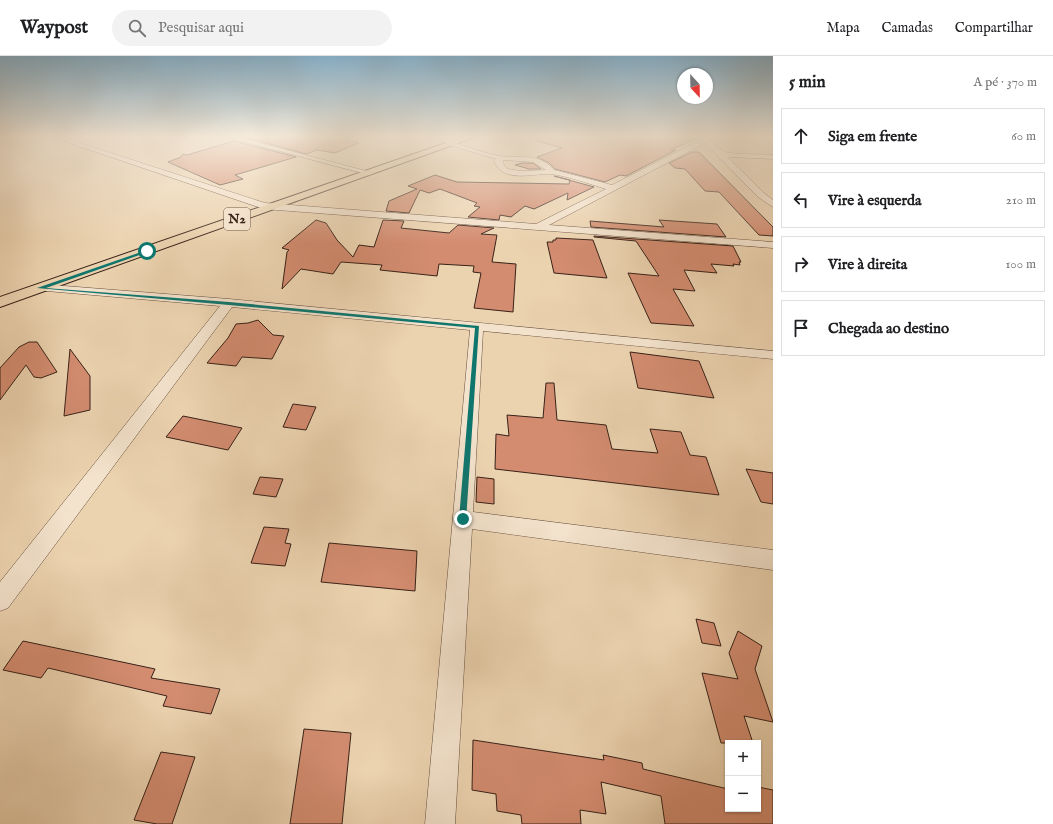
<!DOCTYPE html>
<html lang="pt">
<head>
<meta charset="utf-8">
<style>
  :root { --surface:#fff; --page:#f2f2f2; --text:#202124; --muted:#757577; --line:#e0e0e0 }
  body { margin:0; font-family:"IM FELL English",serif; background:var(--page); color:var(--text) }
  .controls { position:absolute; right:12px; bottom:12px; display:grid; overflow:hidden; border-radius:0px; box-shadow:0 1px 3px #0004 }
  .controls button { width:36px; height:36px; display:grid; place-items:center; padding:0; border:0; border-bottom:1px solid var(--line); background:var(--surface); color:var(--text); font:20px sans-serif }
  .compass { position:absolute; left:677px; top:12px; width:36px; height:36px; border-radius:50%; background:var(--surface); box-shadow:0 1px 3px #0004; rotate:158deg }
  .stop { position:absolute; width:12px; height:12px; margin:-9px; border:3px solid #0f766e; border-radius:50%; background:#fff }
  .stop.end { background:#0f766e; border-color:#fff; box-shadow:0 1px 4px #0008 }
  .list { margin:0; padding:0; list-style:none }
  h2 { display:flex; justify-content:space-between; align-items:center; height:52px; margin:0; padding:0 16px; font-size:17px }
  h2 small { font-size:13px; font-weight:400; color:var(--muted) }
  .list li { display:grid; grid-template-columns:26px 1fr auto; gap:12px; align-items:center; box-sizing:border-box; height:56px; margin:0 8px 8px; padding:0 8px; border:1px solid var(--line); border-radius:0px }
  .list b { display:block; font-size:15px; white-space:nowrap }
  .list em { font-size:13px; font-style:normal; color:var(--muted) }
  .icon { flex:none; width:22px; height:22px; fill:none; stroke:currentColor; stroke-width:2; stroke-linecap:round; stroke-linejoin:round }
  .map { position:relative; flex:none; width:773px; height:768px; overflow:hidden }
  header { display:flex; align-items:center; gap:24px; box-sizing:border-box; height:56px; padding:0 20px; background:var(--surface); border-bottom:1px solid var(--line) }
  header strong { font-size:19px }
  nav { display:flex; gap:22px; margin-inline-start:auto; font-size:14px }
  .search { width:280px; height:36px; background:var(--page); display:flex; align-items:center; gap:10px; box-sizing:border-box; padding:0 14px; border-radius:22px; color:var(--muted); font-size:15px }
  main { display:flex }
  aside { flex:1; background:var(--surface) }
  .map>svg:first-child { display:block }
  .building { fill:#d38c70; stroke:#382117 }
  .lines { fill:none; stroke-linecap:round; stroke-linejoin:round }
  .lane-casing { stroke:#654e3d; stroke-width:1 }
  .street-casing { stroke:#654e3d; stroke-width:1 }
  .primary-casing { stroke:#382117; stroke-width:2 }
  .lane { fill:#f3e2cc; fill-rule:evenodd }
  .street { fill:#f3e2cc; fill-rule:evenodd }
  .primary { fill:#ecd3b0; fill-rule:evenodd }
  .route { fill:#0f766e }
  .labels { text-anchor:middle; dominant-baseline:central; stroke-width:4; stroke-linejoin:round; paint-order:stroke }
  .shield { fill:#f3e2cc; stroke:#705b4d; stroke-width:1 }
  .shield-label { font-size:13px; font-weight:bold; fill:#382117 }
</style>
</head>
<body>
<header>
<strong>Waypost</strong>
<div class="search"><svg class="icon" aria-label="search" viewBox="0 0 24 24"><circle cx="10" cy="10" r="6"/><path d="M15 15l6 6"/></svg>Pesquisar aqui</div>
<nav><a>Mapa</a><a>Camadas</a><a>Compartilhar</a></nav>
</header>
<main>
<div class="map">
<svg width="773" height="768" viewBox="0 0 773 768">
  <rect width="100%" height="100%" fill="#ecd3b0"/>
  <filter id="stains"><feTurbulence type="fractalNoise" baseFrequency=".005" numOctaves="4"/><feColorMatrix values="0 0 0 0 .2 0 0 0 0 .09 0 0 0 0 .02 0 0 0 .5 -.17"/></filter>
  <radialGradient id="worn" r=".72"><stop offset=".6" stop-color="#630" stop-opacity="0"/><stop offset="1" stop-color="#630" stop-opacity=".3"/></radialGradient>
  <!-- building -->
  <path class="building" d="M249,80H349L350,82L345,84L359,87L335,97L317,94L306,98L244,81Z
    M537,80H592L608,84V80H693L695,83L671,94H676L626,120L620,119L605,126L555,113L549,107L537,101L562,92L537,85Z
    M234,85L296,101L235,119L243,123L220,129L168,106L181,101L183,98L187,99Z
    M692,96H699L773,171V180L759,179L719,136L705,135L685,113L675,112L669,107Z
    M522,107H533L541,113H529L515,109Z
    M435,119L457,126L569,128L570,124L554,120L594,131L567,144L568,137L534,153L525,150L511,161L500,159L499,164L468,161L480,151L474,150L477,147L440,133L429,137L420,134L409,157L386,155L389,145L417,133L408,130Z
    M316,164L326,167L337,184L353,201L359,189L374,191L383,164L404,165L401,172L449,177L458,169L494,172L481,178L497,179L492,206L516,208L513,256L474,252L481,217L473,216L474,210L439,208L437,220L380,214L382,209L341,206L333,218L301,213L282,233L287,196L289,194L282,192Z
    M659,164L717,168L726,181L591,171L590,165L664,171Z
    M594,180L733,190L741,206H739L740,209L733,208L734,210L711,208L717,217L684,214L695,235L673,233L694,270L651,267L628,217L659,220L636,185L594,181Z
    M556,182L593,184L607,222L554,217L547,186H553V184H556Z
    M258,264L273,279L284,280L272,303L242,301L236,310L207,307L228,282L236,268L248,267Z
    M29,286H37L57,316L41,322L34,321L26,309L0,344V312L19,291Z
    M70,293L90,320V354L64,360Z
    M630,296L699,305L714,342L638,332Z
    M546,327H554L557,364L606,369L612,393L658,397L650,373L681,376L690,399L706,401L719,439L495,413L496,378L509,380L507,359L543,362Z
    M293,348L316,351L306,374L283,371Z
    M183,360L242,372L228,394L166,381Z
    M746,413L773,417V448L761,446Z
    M260,421L283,423L276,441L253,438Z
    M477,421L494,423V448L476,446Z
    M264,471L289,473L285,487L291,488L285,510L251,507Z
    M329,487L417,495L415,535L321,526Z
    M696,563L714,567L721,590L702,587Z
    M738,575L762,590L755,613L773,666L744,660L753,687H721L702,617L738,623L729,597Z
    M23,585L155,613L151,622L220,633L211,658L163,650L167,640L48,612L41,622L3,614Z
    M304,673L351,677L342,768H290Z
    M473,684L604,704L603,699L642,707L643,713L728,733V753H758V731L773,734V768H665L661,740L601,726L606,758L580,754L581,768H522L521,759L497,755L496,738L472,734Z
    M161,696L195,701L172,768H157L134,764Z"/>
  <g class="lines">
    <!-- lane casing -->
    <g class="lane-casing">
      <path id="lane" d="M442,80H448L465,84L463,85Z"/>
    </g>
    <!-- street casing -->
    <g class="street-casing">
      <path id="street" d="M7,80H21L0,85V81Z
        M49,80H58L265,147L536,168L606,133C589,128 568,120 551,118C532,117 504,128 494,105L496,103L449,89V87L422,80H435L458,85L457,88C471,92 485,97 499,100C520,103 539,96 554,114L612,129L700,84L694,81C706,76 714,90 723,95C729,99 764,98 773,99V103L728,101L764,137L773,144V151L758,141L705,87L549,169L773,186V192L264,153ZM503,104L533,106L546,114L521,115L508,113L504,109Z
        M223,80H233L374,117L370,119Z
        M39,228L229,243L773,295V303L483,275L473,456L773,494V514L472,473L455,768H425L470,274L232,251L8,552L0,555V526L220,250L35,234L33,232L35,230Z"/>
    </g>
    <!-- primary casing -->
    <g class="primary-casing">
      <path id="primary" d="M466,80H478L0,251V241Z"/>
    </g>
    <!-- lane -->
    <use href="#lane" class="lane"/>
    <!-- street -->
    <use href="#street" class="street"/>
    <!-- primary -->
    <use href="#primary" class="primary"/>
  </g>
  <!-- sky -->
  <linearGradient id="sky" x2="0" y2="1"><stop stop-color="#88b5d1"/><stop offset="0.43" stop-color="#f6ebdb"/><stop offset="1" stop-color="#f6ebdb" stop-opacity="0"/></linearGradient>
  <rect width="773" height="187" fill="url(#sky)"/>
  <!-- route -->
  <path class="route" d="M147,194L148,196L46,232L229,246L479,270L466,465H460L459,463L475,272L229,249L37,232Z"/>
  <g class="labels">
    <!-- shield labels -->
    <rect class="shield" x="224" y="152" width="26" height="22" rx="3"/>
    <g class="shield-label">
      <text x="237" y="163">N2</text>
    </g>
  </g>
  <rect width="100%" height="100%" filter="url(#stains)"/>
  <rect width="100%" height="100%" fill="url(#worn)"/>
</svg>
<div class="controls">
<button>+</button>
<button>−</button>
</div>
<svg class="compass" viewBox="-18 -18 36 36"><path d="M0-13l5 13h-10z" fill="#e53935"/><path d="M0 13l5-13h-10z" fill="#757577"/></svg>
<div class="stop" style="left:147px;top:195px"></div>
<div class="stop end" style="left:463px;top:463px"></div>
</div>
<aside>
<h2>5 min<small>A pé · 370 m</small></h2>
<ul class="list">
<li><svg class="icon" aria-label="ahead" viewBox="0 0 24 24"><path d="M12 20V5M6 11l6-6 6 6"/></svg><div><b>Siga em frente</b></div><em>60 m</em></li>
<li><svg class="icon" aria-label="left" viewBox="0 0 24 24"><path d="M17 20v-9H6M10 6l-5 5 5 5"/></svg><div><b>Vire à esquerda</b></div><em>210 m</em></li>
<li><svg class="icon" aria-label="right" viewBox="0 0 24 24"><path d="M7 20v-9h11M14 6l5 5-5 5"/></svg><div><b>Vire à direita</b></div><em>100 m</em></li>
<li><svg class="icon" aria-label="arrive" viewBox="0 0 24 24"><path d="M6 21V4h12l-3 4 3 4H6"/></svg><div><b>Chegada ao destino</b></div></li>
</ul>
</aside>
</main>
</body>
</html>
